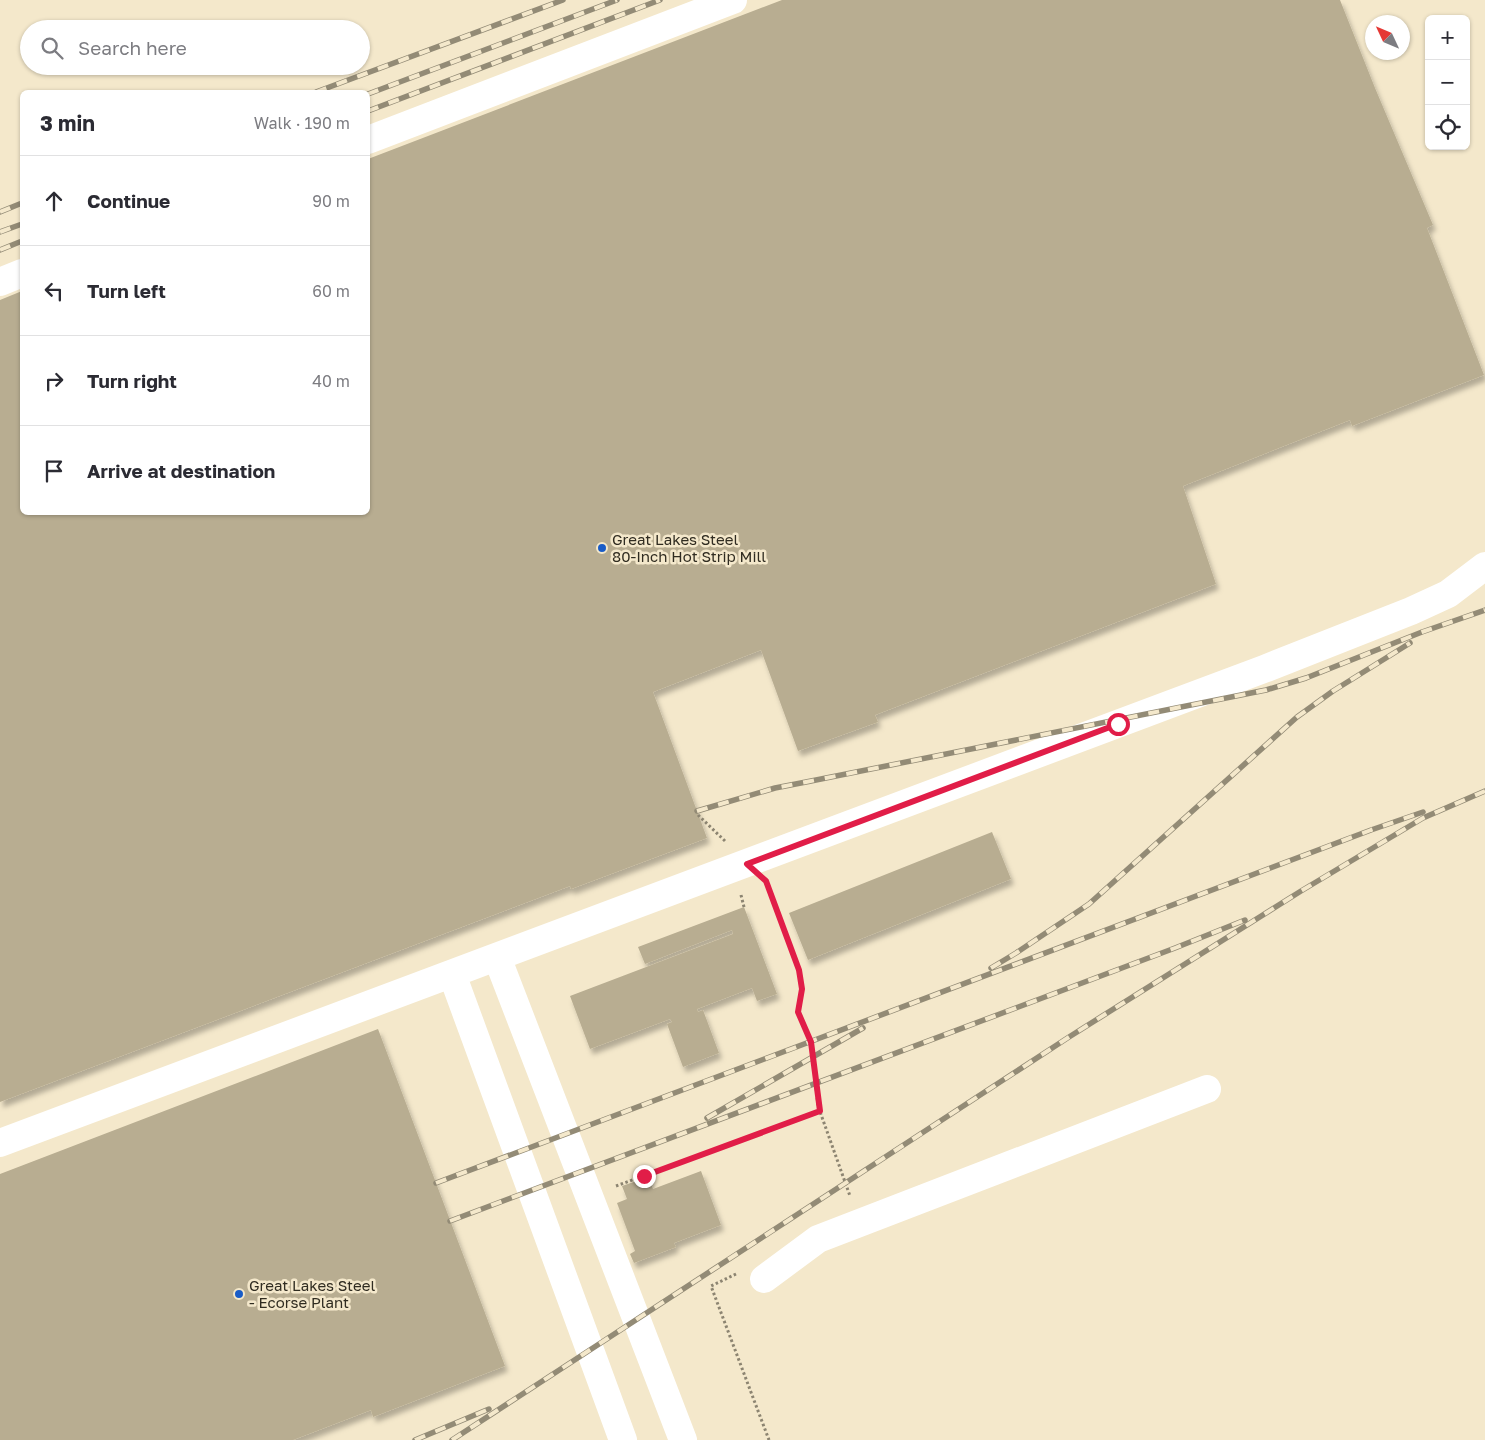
<!DOCTYPE html>
<html lang="en">
<head>
<meta charset="utf-8">
<style>
  :root { --surface:#fff; --page:#f7f7f7; --text:#2b2b33; --muted:#7c7c81; --line:#e1e1e2 }
  body { margin:0; font-family:"Golos Text",sans-serif; background:var(--page); color:var(--text) }
  .controls { position:absolute; right:15px; top:15px; display:grid; overflow:hidden; border-radius:8px; box-shadow:0 1px 4px #0004 }
  .controls button { width:45px; height:45px; display:grid; place-items:center; padding:0; border:0; border-bottom:1px solid var(--line); background:var(--surface); color:var(--text); font:25px sans-serif }
  .compass { position:absolute; left:1365px; top:15px; width:45px; height:45px; border-radius:50%; background:var(--surface); box-shadow:0 1px 4px #0004; rotate:314deg }
  .stop { position:absolute; width:15px; height:15px; margin:-11px; border:4px solid #e11d48; border-radius:50%; background:#fff }
  .stop.end { background:#e11d48; border-color:#fff; box-shadow:0 1px 5px #0008 }
  .list { margin:0; padding:0; list-style:none }
  h2 { display:flex; justify-content:space-between; align-items:center; height:65px; margin:0; padding:0 20px; font-size:21px }
  h2 small { font-size:16px; font-weight:400; color:var(--muted) }
  .list li { display:grid; grid-template-columns:32px 1fr auto; gap:15px; align-items:center; box-sizing:border-box; height:90px; padding:0 20px; border-top:1px solid var(--line) }
  .list b { display:block; font-size:19px; white-space:nowrap }
  .list em { font-size:16px; font-style:normal; color:var(--muted) }
  .icon { flex:none; width:28px; height:28px; fill:none; stroke:currentColor; stroke-width:2; stroke-linecap:round; stroke-linejoin:round }
  .map { position:relative; flex:none; width:1485px; height:1440px; overflow:hidden }
  .search { position:absolute; background:var(--surface); box-shadow:0 1px 4px #0004; left:20px; top:20px; width:350px; height:55px; display:flex; align-items:center; gap:12px; box-sizing:border-box; padding:0 18px; border-radius:28px; color:var(--muted); font-size:19px }
  .panel { position:absolute; background:var(--surface); box-shadow:0 1px 4px #0004; left:20px; top:90px; width:350px; height:425px; border-radius:8px }
  .map>svg:first-child { display:block }
  .building { fill:#b8ad91; filter:url(#shadow) }
  .lines { fill:none; stroke-linecap:round; stroke-linejoin:round }
  .path { stroke:#8c8471; stroke-width:3; stroke-dasharray:2.5 2.5; stroke-linecap:butt }
  .minor { stroke:#fff; stroke-width:28 }
  .rail-casing { stroke:#938b76; stroke-width:5.5 }
  .rail { stroke:#f4e8cb; stroke-width:4; stroke-dasharray:11; stroke-linecap:butt }
  .route { stroke:#e11d48; stroke-width:6 }
  .poi-dot { fill:#195cc7; stroke:#f4e8cb; stroke-width:2 }
  .labels { text-anchor:middle; dominant-baseline:central; stroke-width:5; stroke-linejoin:round; paint-order:stroke }
  .poi-label { font-size:15px; fill:#302c21; stroke:#f4e8cb; text-anchor:start }
</style>
</head>
<body>
<div class="map">
<svg width="1485" height="1440" viewBox="0 0 1485 1440">
  <defs>
    <filter id="shadow"><feDropShadow dx="3" dy="5.5" stdDeviation="2.5" flood-color="#0004"/></filter>
  </defs>
  <rect width="100%" height="100%" fill="#f4e8cb"/>
  <!-- building -->
  <path class="building" d="M782,0H1340L1375,88L1433,225L1427,228L1484,375L1352,426L1350,420L1183,486L1216,584L875,715L878,722L798,751L761,650L653,692L707,838L571,889L570,886L0,1102V300L22,291V512H368V159Z
    M992,832L1011,879L808,960L789,913Z
    M744,907L777,994L757,1001L752,988L697,1009L698,1012L703,1010L719,1053L683,1067L667,1024L672,1022L670,1019L590,1049L570,996L733,934L732,930L645,964L638,947Z
    M378,1029L505,1366L373,1417L371,1410L293,1440H0V1174Z
    M701,1171L721,1225L674,1243L676,1247L634,1263L630,1254L635,1251L617,1203L627,1199L622,1186L648,1177L653,1189Z"/>
  <g class="lines">
    <!-- path -->
    <path class="path" d="M698,815L725,841
      M768,887L799,970L802,989L798,1012L811,1042L818,1106L850,1196
      M741,895L744,907
      M616,1186L820,1111
      M736,1274L711,1286L769,1440"/>
    <!-- minor -->
    <path class="minor" d="M368,140L733,0
      M0,282L22,273
      M497,957L683,1440
      M452,974L623,1440
      M0,1143L1264,669L1411,611L1448,594L1485,566
      M764,1279L818,1239L1207,1089"/>
    <!-- rail casing -->
    <g class="rail-casing">
      <path id="rail" d="M316,92L563,0
        M368,94L617,0
        M368,111L660,0
        M0,212L22,203
        M0,232L22,224
        M0,250L22,241
        M697,811L775,788L806,782L1266,690L1306,678L1422,632L1485,610
        M991,968L1016,953L1089,904L1297,717L1333,691L1410,643
        M707,1118L863,1028
        M436,1183L1371,830L1423,812
        M450,1221L1175,948L1245,920
        M415,1440L489,1409
        M452,1440L1069,1037L1301,891L1423,818L1485,791"/>
    </g>
    <!-- rail -->
    <use href="#rail" class="rail"/>
  </g>
  <g class="lines">
    <!-- route -->
    <path class="route" d="M644,1176L820,1111L811,1042L798,1012L802,989L799,970L766,881L747,864L1118,724"/>
  </g>
  <!-- markers -->
  <g class="poi-dot">
    <circle cx="602" cy="548" r="5"/>
    <circle cx="239" cy="1294" r="5"/>
  </g>
  <g class="labels">
    <!-- poi labels -->
    <g class="poi-label">
      <text x="612" y="539">Great Lakes Steel<tspan x="612" dy="17">80-Inch Hot Strip Mill</tspan></text>
      <text x="249" y="1285">Great Lakes Steel<tspan x="249" dy="17">- Ecorse Plant</tspan></text>
    </g>
  </g>
</svg>
<div class="controls">
<button>+</button>
<button>−</button>
<button><svg class="icon" aria-label="locate" viewBox="0 0 24 24"><circle cx="12" cy="12" r="6"/><path d="M12 2v4M12 18v4M2 12h4M18 12h4"/></svg></button>
</div>
<svg class="compass" viewBox="-18 -18 36 36"><path d="M0-13l5 13h-10z" fill="#e53935"/><path d="M0 13l5-13h-10z" fill="#7c7c81"/></svg>
<div class="stop" style="left:1118px;top:724px"></div>
<div class="stop end" style="left:644px;top:1176px"></div>
<div class="search"><svg class="icon" aria-label="search" viewBox="0 0 24 24"><circle cx="10" cy="10" r="6"/><path d="M15 15l6 6"/></svg>Search here</div>
<section class="panel">
<h2>3 min<small>Walk · 190 m</small></h2>
<ul class="list">
<li><svg class="icon" aria-label="ahead" viewBox="0 0 24 24"><path d="M12 20V5M6 11l6-6 6 6"/></svg><div><b>Continue</b></div><em>90 m</em></li>
<li><svg class="icon" aria-label="left" viewBox="0 0 24 24"><path d="M17 20v-9H6M10 6l-5 5 5 5"/></svg><div><b>Turn left</b></div><em>60 m</em></li>
<li><svg class="icon" aria-label="right" viewBox="0 0 24 24"><path d="M7 20v-9h11M14 6l5 5-5 5"/></svg><div><b>Turn right</b></div><em>40 m</em></li>
<li><svg class="icon" aria-label="arrive" viewBox="0 0 24 24"><path d="M6 21V4h12l-3 4 3 4H6"/></svg><div><b>Arrive at destination</b></div></li>
</ul>
</section>
</div>
</body>
</html>
